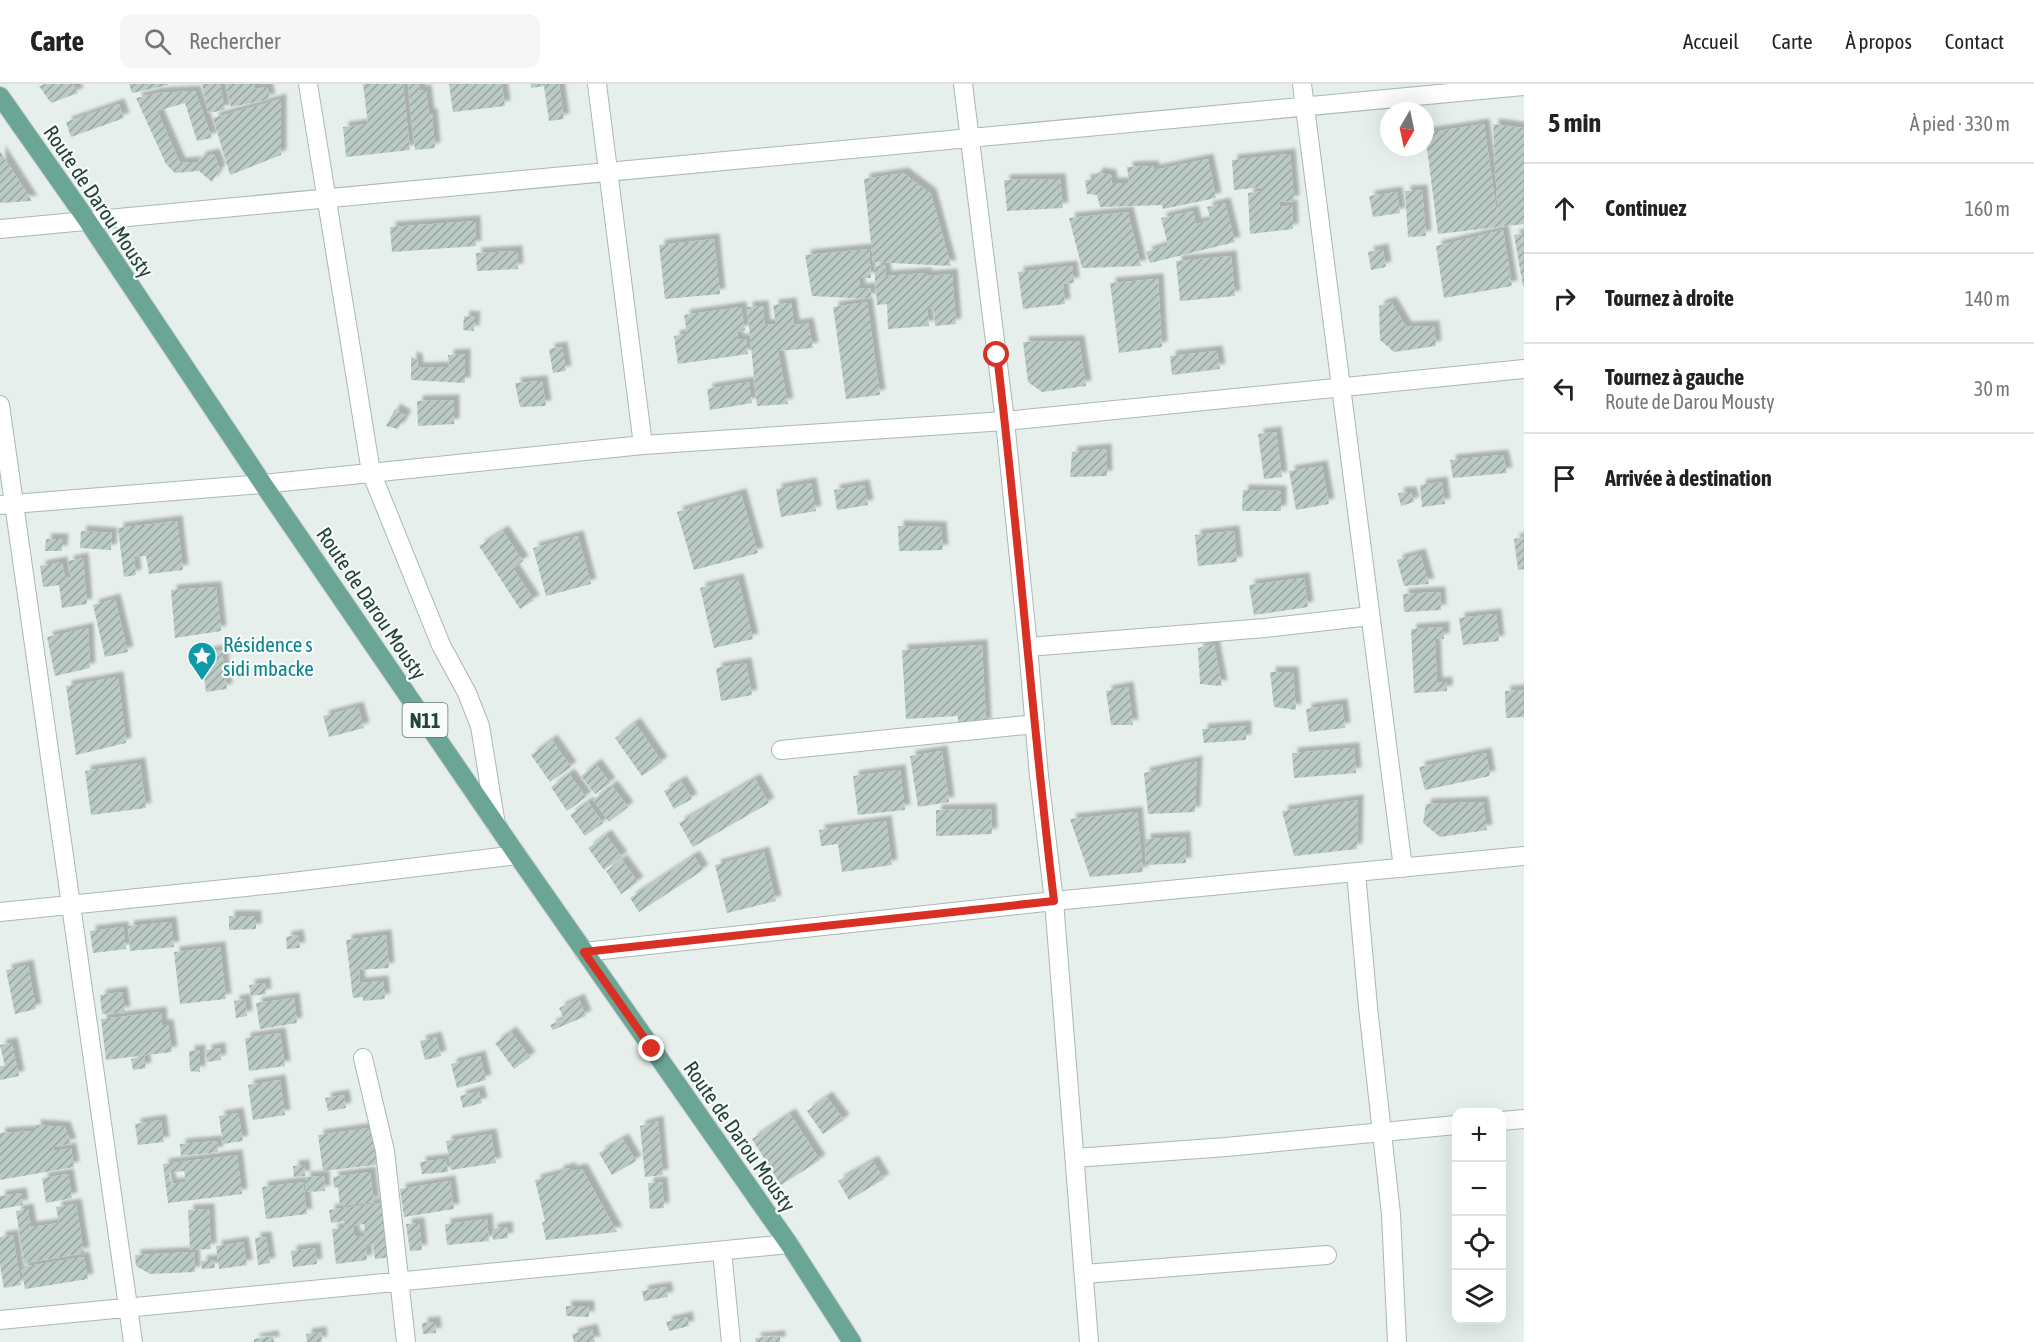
<!DOCTYPE html>
<html lang="fr">
<head>
<meta charset="utf-8">
<style>
  :root { --surface:#fff; --page:#f6f6f6; --text:#222; --muted:#767676; --line:#e0e0e0 }
  body { margin:0; font-family:"Asap Condensed",sans-serif; background:var(--page); color:var(--text) }
  .controls { position:absolute; right:18px; bottom:18px; display:grid; overflow:hidden; border-radius:12px; box-shadow:0 6px 24px #0002 }
  .controls button { width:54px; height:54px; display:grid; place-items:center; padding:0; border:0; border-bottom:2px solid var(--line); background:var(--surface); color:var(--text); font:30px sans-serif }
  .compass { position:absolute; left:1380px; top:18px; width:54px; height:54px; border-radius:50%; background:var(--surface); box-shadow:0 6px 24px #0002; rotate:189deg }
  .stop { position:absolute; width:18px; height:18px; margin:-14px; border:4px solid #d93025; border-radius:50%; background:#fff }
  .stop.end { background:#d93025; border-color:#fff; box-shadow:0 2px 6px #0008 }
  .list { margin:0; padding:0; list-style:none }
  h2 { display:flex; justify-content:space-between; align-items:center; height:78px; margin:0; padding:0 24px; font-size:26px }
  h2 small { font-size:20px; font-weight:400; color:var(--muted) }
  .list li { display:grid; grid-template-columns:39px 1fr auto; gap:18px; align-items:center; box-sizing:border-box; height:90px; padding:0 24px; border-top:2px solid var(--line) }
  .list b { display:block; font-size:22px; white-space:nowrap }
  .list p { margin:0; font-size:20px; white-space:nowrap; color:var(--muted) }
  .list em { font-size:20px; font-style:normal; color:var(--muted) }
  .icon { flex:none; width:33px; height:33px; fill:none; stroke:currentColor; stroke-width:2; stroke-linecap:round; stroke-linejoin:round }
  .map { position:relative; flex:none; width:1524px; height:1258px; overflow:hidden }
  header { display:flex; align-items:center; gap:36px; box-sizing:border-box; height:84px; padding:0 30px; background:var(--surface); border-bottom:2px solid var(--line) }
  header strong { font-size:28px }
  nav { display:flex; gap:33px; margin-inline-start:auto; font-size:21px }
  .search { width:420px; height:54px; background:var(--page); display:flex; align-items:center; gap:15px; box-sizing:border-box; padding:0 21px; border-radius:12px; color:var(--muted); font-size:22px }
  main { display:flex }
  aside { flex:1; background:var(--surface) }
  .map>svg:first-child { display:block }
  .building { fill:url(#building-hatch); fill-rule:evenodd; filter:url(#shadow) }
  .lines { fill:none; stroke-linecap:round; stroke-linejoin:round }
  .minor-casing { stroke:#a8b8b2; stroke-width:20 }
  .major-casing { stroke:#c2cac8; stroke-width:20 }
  .minor { stroke:#fff; stroke-width:18 }
  .major { stroke:#6aa596; stroke-width:18 }
  .route { stroke:#d93025; stroke-width:8 }
  .labels { text-anchor:middle; dominant-baseline:central; stroke-width:4.5; stroke-linejoin:round; paint-order:stroke }
  .shield { fill:#f7fbf9; stroke:#637a73; stroke-width:1.5 }
  .shield-label { font-size:20px; font-weight:bold; fill:#24423a }
  .street-label { font-size:21px; fill:#24423a; stroke:#f7fbf9 }
  .culture-label { font-size:21px; fill:#0d838f; stroke:#f7fbf9; text-anchor:start }
</style>
</head>
<body>
<header>
<strong>Carte</strong>
<div class="search"><svg class="icon" aria-label="search" viewBox="0 0 24 24"><circle cx="10" cy="10" r="6"/><path d="M15 15l6 6"/></svg>Rechercher</div>
<nav><a>Accueil</a><a>Carte</a><a>À propos</a><a>Contact</a></nav>
</header>
<main>
<div class="map">
<svg width="1524" height="1258" viewBox="0 0 1524 1258">
  <defs>
    <pattern id="building-hatch" width="6" height="6" patternUnits="userSpaceOnUse" patternTransform="scale(1.5)"><rect width="6" height="6" fill="#bbcac4"/><path d="M-1 1l2-2M0 6l6-6M5 7l2-2" fill="none" stroke="#98a6a0"/></pattern>
    <filter id="shadow"><feDropShadow dx="5.5" dy="-5.5" stdDeviation="1.5" flood-color="#0004"/></filter>
  </defs>
  <rect width="100%" height="100%" fill="#e6efeb"/>
  <!-- building -->
  <path class="building" d="M45,0H73L78,9L51,19L39,2Z
    M129,0H168V1L132,9Z
    M202,0H220L225,26L208,29Z
    M226,0H255V5L267,3L270,15L231,23Z
    M363,0H403L410,66L346,73L343,43L368,40Z
    M408,0H419L420,7L426,6L429,30H432L435,64L415,66Z
    M449,0H502L505,22L453,28Z
    M531,0H559L564,35L549,37L544,2L531,4Z
    M195,7L212,54L197,57L185,19L157,27L180,79L198,78L201,73L214,70L220,85L212,98L199,87L175,89L166,80L136,14L157,9Z
    M281,15V71L230,91L213,34Z
    M119,20L124,34L71,53L66,38Z
    M1484,40L1498,137L1493,40L1524,44V140L1438,150L1425,49Z
    M0,67L32,117L0,119Z
    M1290,70L1294,117L1280,118V123L1292,121L1293,145L1250,150L1248,109L1263,107V103L1234,106L1232,76Z
    M1208,75L1216,114L1163,125L1162,121L1100,123L1097,111L1087,110L1085,96L1094,95L1098,89L1111,91L1112,99H1129L1127,83L1153,82L1154,86Z
    M903,89L931,110L951,182L873,178L864,95Z
    M1060,95L1063,124L1007,127L1004,96Z
    M1422,106L1426,152L1408,153L1405,107Z
    M1397,108L1400,129L1373,133L1369,112Z
    M1225,119L1235,158L1150,179L1146,168L1168,161L1161,134L1193,127L1196,140L1211,136L1207,123Z
    M1128,128L1141,182L1082,184L1069,134Z
    M475,137L476,162L392,168L390,143Z
    M1503,146L1512,202L1444,214L1436,162Z
    M1524,149V202H1523L1514,151Z
    M714,155L720,210L665,215L659,161Z
    M869,165L871,194H859L860,205L871,204V215L812,212L805,171Z
    M1383,165L1386,183L1371,186L1368,168Z
    M517,167L518,185L477,187L476,169Z
    M1231,172L1235,212L1180,217L1176,177Z
    M885,181L886,192L926,189L927,192L952,190L956,240L935,242L934,225H927L929,242L888,245L887,220L877,221L874,182Z
    M1072,182L1074,199L1063,200L1065,220L1023,225L1018,188Z
    M1158,195L1162,263L1119,269L1110,199Z
    M867,218L880,311L846,315L833,223Z
    M1391,218L1406,243L1434,242L1436,262L1394,268L1380,256L1379,222Z
    M791,219L794,241L808,239L813,264L778,267L788,320L757,322L747,223L763,222L765,241L776,240L773,221Z
    M741,223L745,246L737,248L738,256L746,255L748,270L678,280L674,252L687,250L684,231Z
    M464,232L475,233L474,247L463,246Z
    M1079,257L1086,302L1042,308L1028,298L1023,258Z
    M562,263L566,287L553,289L549,265Z
    M1217,267L1220,285L1172,291L1170,272Z
    M465,270V299L411,296V273L417,275L418,284L449,283L448,271Z
    M542,297L546,322L520,323L515,299Z
    M749,298L752,319L710,326L707,305Z
    M454,316V340L418,342L417,317Z
    M395,325L406,332L398,345L386,342Z
    M1276,348L1282,393L1264,395L1258,350Z
    M1106,365L1107,392L1070,393L1072,368Z
    M1503,371L1507,389L1453,394L1450,376Z
    M1322,382L1329,420L1296,426L1289,387Z
    M1442,398L1445,420L1422,423L1420,401Z
    M811,399L816,427L781,433L776,405Z
    M864,401L868,421L837,426L834,406Z
    M1243,406L1281,407V427H1242Z
    M1411,408L1414,418L1401,422L1398,409Z
    M741,410L758,469L694,486L677,428Z
    M177,437L183,486L149,490L146,472L134,473L136,491L124,493L118,444Z
    M898,442L941,443L943,466L899,467Z
    M81,447L112,449L111,466L80,464Z
    M503,447L523,477L513,484L534,516L520,525L479,462Z
    M1234,447L1237,478L1198,482L1195,451Z
    M578,452L591,500L546,512L533,464Z
    M1524,453V485L1518,486L1514,455Z
    M46,455H63L62,467H45Z
    M1420,470L1429,500L1404,502L1397,476Z
    M83,474L87,520L62,524L59,501L43,503L40,482L62,478L65,494L71,493L68,477Z
    M1304,494L1308,523L1254,531L1249,501Z
    M738,495L753,555L714,564L700,504Z
    M216,503L221,547L175,554L171,506Z
    M1440,508L1441,526L1404,528L1403,510Z
    M115,515L128,568L105,573L93,521Z
    M1496,530L1499,557L1463,561L1459,534Z
    M1444,543V555H1435L1437,599L1447,598V607L1414,609L1411,545Z
    M88,544L90,584L55,592L47,553Z
    M1214,560L1222,602L1200,600L1198,564Z
    M982,561L986,640L958,642V632L906,635L902,566Z
    M222,566L227,605L206,608L201,569Z
    M746,579L752,611L721,617L716,584Z
    M1270,588H1293L1296,626L1274,623Z
    M118,593L126,659L76,671L66,602Z
    M1128,603L1133,641H1111L1106,607Z
    M1524,606V633L1506,634L1505,607Z
    M1342,620L1345,644L1309,648L1306,625Z
    M358,623L364,644L329,653L323,632Z
    M635,639L662,678L642,692L615,654Z
    M1246,642V656L1204,659L1202,645Z
    M552,656L571,683L550,698L531,671Z
    M1354,664L1356,689L1294,694L1292,669Z
    M942,667L949,718L918,723L910,672Z
    M1486,669L1490,692L1425,706L1419,683Z
    M1197,677L1195,728L1148,730L1144,689Z
    M140,679L146,724L91,731L85,687Z
    M596,680L610,699L595,710L581,692Z
    M900,686L905,726L858,731L853,692Z
    M569,690L586,713L567,727L551,703Z
    M755,695L769,719L693,763L679,739Z
    M681,697L692,715L674,725L664,707Z
    M612,702L628,723L609,738L593,716Z
    M1358,716L1357,765L1294,772L1282,727Z
    M588,718L603,739L585,752L570,731Z
    M1483,718L1487,746L1440,753L1423,739L1426,720Z
    M991,725L992,750L936,752V726Z
    M1137,728L1143,788L1090,793L1070,735Z
    M886,737L892,781L842,788L838,760L821,762L819,746Z
    M606,751L622,773L604,786L588,764Z
    M1185,753L1186,779L1146,781L1145,755Z
    M764,768L776,817L727,829L715,781Z
    M694,772L703,786L639,828L630,814Z
    M622,776L638,798L621,810L606,787Z
    M229,832H256V845L229,846Z
    M171,838L174,863L130,867L128,842Z
    M123,843L126,865L93,869L90,847Z
    M298,851L300,864L287,865L286,853Z
    M386,851L389,884L359,886L360,899L383,897L385,915L363,917V913L353,914L346,856Z
    M220,863L226,915L180,920L174,868Z
    M28,881L36,925L15,930L6,886Z
    M265,899L266,910L251,912L249,901Z
    M122,908L125,928L102,930L100,911Z
    M294,914L297,939L260,945L256,919Z
    M245,915L247,932L236,934L234,917Z
    M579,915L586,932L553,946L550,941L564,935L559,924Z
    M161,928L162,941H168L172,968L106,976L101,935Z
    M511,948L530,973L514,985L495,959Z
    M280,949L285,982L249,987L245,954Z
    M436,953L441,972L425,976L420,957Z
    M12,959L19,992L0,996V982H5L0,961Z
    M220,964L221,976L207,978L206,966Z
    M200,966V988L190,987L189,967Z
    M144,972L146,984L133,986L131,975Z
    M480,972L486,996L457,1004L451,980Z
    M280,996L285,1031L253,1036L248,1001Z
    M479,1007L482,1019L463,1024L460,1012Z
    M344,1011L346,1024L328,1027L325,1014Z
    M827,1013L844,1036L823,1050L807,1027Z
    M238,1029L243,1057L223,1060L219,1032Z
    M790,1030L820,1076L781,1101L752,1055Z
    M161,1036L164,1058L138,1061L135,1040Z
    M658,1037L663,1091L645,1093L640,1042Z
    M35,1041L65,1043L71,1060L53,1063L54,1067L71,1064L74,1083L0,1096V1049L36,1047Z
    M377,1043L382,1080L323,1087L318,1051Z
    M491,1050L496,1079L451,1086L446,1057Z
    M623,1055L636,1077L612,1091L599,1069Z
    M217,1057L218,1068L181,1072L180,1060Z
    M237,1071L242,1110L168,1119L163,1080ZM184,1087L186,1098L171,1100L169,1089Z
    M446,1075L448,1088L422,1090L420,1078Z
    M873,1077L884,1095L849,1116L838,1097Z
    M304,1081L305,1092L294,1093L293,1082Z
    M570,1084L571,1087L582,1085L617,1148L546,1156L542,1138L545,1137L535,1096L559,1090L558,1087Z
    M370,1088L374,1118L340,1122L338,1103L334,1104L333,1093Z
    M68,1090L72,1114L46,1119L42,1094Z
    M324,1092L325,1107L306,1108L305,1093Z
    M450,1097L454,1125L404,1133L400,1105Z
    M303,1098L307,1130L266,1135L262,1103Z
    M662,1098L664,1124L650,1125L648,1099Z
    M21,1109L23,1121L0,1125V1112Z
    M386,1118L393,1173L375,1175L373,1160L366,1161L367,1176L336,1180L332,1145L345,1144L344,1137L331,1139L329,1126ZM364,1140L365,1152L355,1153L353,1142Z
    M76,1120L84,1169L24,1179L16,1127L28,1125L31,1143L59,1139L56,1123Z
    M209,1125L211,1165L190,1166L188,1126Z
    M487,1135L489,1157L447,1161L445,1140Z
    M419,1139L422,1166L410,1167L406,1140Z
    M507,1143L508,1154L493,1156L492,1145Z
    M13,1151L21,1201L4,1204L0,1181V1153Z
    M266,1153L270,1179L258,1181L255,1154Z
    M243,1158L247,1181L219,1185L216,1162Z
    M315,1164L317,1180L293,1183L291,1167Z
    M194,1168L195,1188L150,1190L136,1182L135,1171Z
    M84,1173L88,1195L25,1205L21,1183Z
    M214,1176L215,1184L202,1185L201,1177Z
    M666,1203L668,1213L644,1217L642,1207Z
    M566,1222H589V1233L566,1232Z
    M687,1233L689,1242L669,1247L666,1238Z
    M435,1238L436,1249L423,1250L422,1239Z
    M592,1245L595,1258H574L572,1250Z
    M321,1248L322,1258H307L306,1250Z
    M273,1252L274,1258H254V1255Z
    M780,1252V1258H756L755,1254Z"/>
  <g class="lines">
    <!-- minor casing -->
    <g class="minor-casing">
      <path id="minor" d="M308,0L371,388L441,561L467,609L480,642L496,741
        M597,0L643,361
        M963,0L1005,337L1028,563L1039,692L1054,817L1089,1258
        M1302,0L1403,784
        M0,145L1524,2
        M0,321L133,1258
        M0,421L263,400L643,361L1005,337L1524,285
        M1028,563L1265,544L1370,532
        M781,666L1035,640
        M1356,789L1368,923L1391,1130L1397,1258
        M0,828L284,799L517,771
        M584,868L1054,817L1524,772
        M363,974L385,1067L406,1258
        M1502,1037L1524,1035
        M1075,1074L1226,1063L1456,1041
        M722,1167L731,1258
        M1084,1190L1327,1171
        M0,1236L789,1160"/>
    </g>
    <!-- major casing -->
    <g class="major-casing">
      <path id="major" d="M0,12L87,136L263,400L517,771L789,1160L852,1258"/>
    </g>
    <!-- minor -->
    <use href="#minor" class="minor"/>
    <!-- major -->
    <use href="#major" class="major"/>
  </g>
  <g class="lines">
    <!-- route -->
    <path class="route" d="M652,965L584,868L1054,817C1032,636 1019,453 997,271"/>
  </g>
  <!-- icons -->
  <defs>
    <g id="sight-pin" transform="scale(1.5)"><path d="M0 17L-7.5 6A9.5 9.5 0 1 1 7.5 6Z" fill="#0f9aa8" stroke="#f7fbf9"/><path d="M0-6L1.8-2.2L6-1.7L2.9 1.2L3.7 5.4L0 3.3L-3.7 5.4L-2.9 1.2L-6-1.7L-1.8-2.2Z" fill="#fff"/></g>
  </defs>
  <g fill-rule="evenodd">
    <use href="#sight-pin" x="202" y="572"/>
  </g>
  <g class="labels">
    <!-- shield labels -->
    <rect class="shield" x="402.5" y="619" width="45" height="34" rx="4.5"/>
    <g class="shield-label">
      <text x="425" y="636">N11</text>
    </g>
    <!-- street labels -->
    <g class="street-label">
      <text transform="translate(99 117) rotate(56)">Route de Darou Mousty</text>
      <text transform="translate(372 519) rotate(56)">Route de Darou Mousty</text>
      <text transform="translate(740 1052) rotate(55)">Route de Darou Mousty</text>
    </g>
    <!-- culture labels -->
    <g class="culture-label">
      <text x="223" y="560">Résidence s<tspan x="223" dy="24">sidi mbacke</tspan></text>
    </g>
  </g>
</svg>
<div class="controls">
<button>+</button>
<button>−</button>
<button><svg class="icon" aria-label="locate" viewBox="0 0 24 24"><circle cx="12" cy="12" r="6"/><path d="M12 2v4M12 18v4M2 12h4M18 12h4"/></svg></button>
<button><svg class="icon" aria-label="layers" viewBox="0 0 24 24"><path d="M12 4l9 5-9 5-9-5zM3 14l9 5 9-5"/></svg></button>
</div>
<svg class="compass" viewBox="-18 -18 36 36"><path d="M0-13l5 13h-10z" fill="#e53935"/><path d="M0 13l5-13h-10z" fill="#767676"/></svg>
<div class="stop" style="left:997px;top:271px"></div>
<div class="stop end" style="left:652px;top:965px"></div>
</div>
<aside>
<h2>5 min<small>À pied · 330 m</small></h2>
<ul class="list">
<li><svg class="icon" aria-label="ahead" viewBox="0 0 24 24"><path d="M12 20V5M6 11l6-6 6 6"/></svg><div><b>Continuez</b></div><em>160 m</em></li>
<li><svg class="icon" aria-label="right" viewBox="0 0 24 24"><path d="M7 20v-9h11M14 6l5 5-5 5"/></svg><div><b>Tournez à droite</b></div><em>140 m</em></li>
<li><svg class="icon" aria-label="left" viewBox="0 0 24 24"><path d="M17 20v-9H6M10 6l-5 5 5 5"/></svg><div><b>Tournez à gauche</b><p>Route de Darou Mousty</p></div><em>30 m</em></li>
<li><svg class="icon" aria-label="arrive" viewBox="0 0 24 24"><path d="M6 21V4h12l-3 4 3 4H6"/></svg><div><b>Arrivée à destination</b></div></li>
</ul>
</aside>
</main>
</body>
</html>
